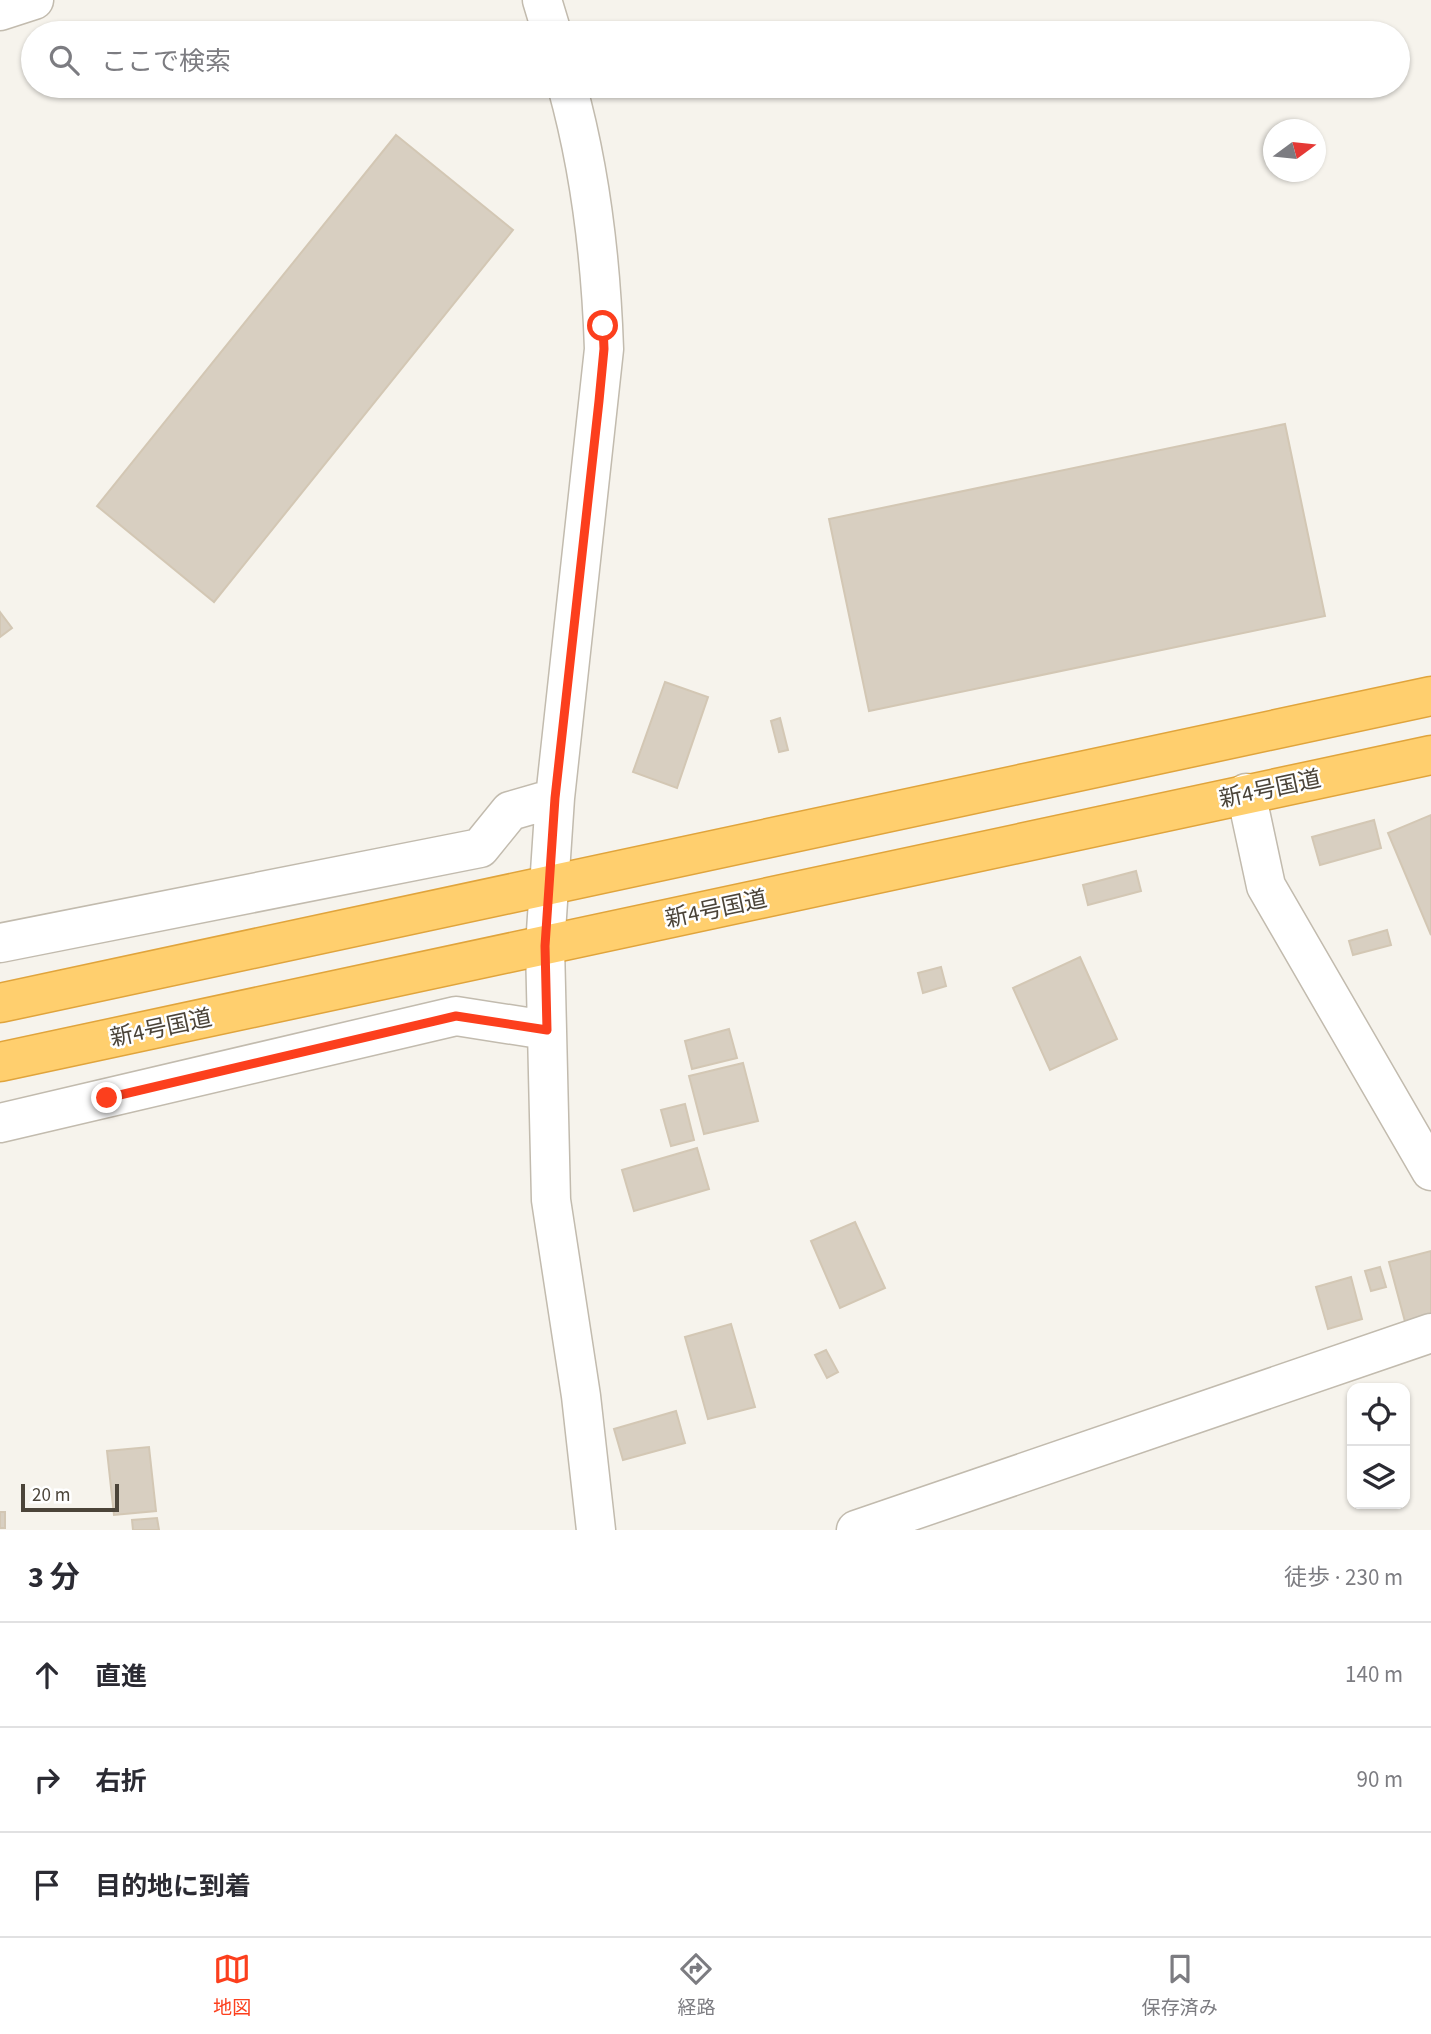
<!DOCTYPE html>
<html lang="ja">
<head>
<meta charset="utf-8">
<style>
  :root { --surface:#fff; --page:#f2f2f3; --text:#2b2b33; --muted:#7c7c81; --line:#e1e1e2; --accent:#fc3f1d }
  body { margin:0; font-family:"Source Sans 3","Noto Sans JP",sans-serif; background:var(--page); color:var(--text) }
  .controls { position:absolute; right:21px; bottom:21px; display:grid; overflow:hidden; border-radius:14px; box-shadow:0 2px 5px #0004 }
  .controls button { width:63px; height:63px; display:grid; place-items:center; padding:0; border:0; border-bottom:2px solid var(--line); background:var(--surface); color:var(--text); font:35px sans-serif }
  .compass { position:absolute; left:1263px; top:119px; width:63px; height:63px; border-radius:50%; background:var(--surface); box-shadow:0 2px 5px #0004; rotate:75deg }
  .scale { position:absolute; left:21px; bottom:18px; width:98px; box-sizing:border-box; padding-left:7px; border:4px solid #4b4439; border-top:0; font-size:19px; line-height:24px; white-space:nowrap; color:#4b4439; -webkit-text-stroke:5px #fff; paint-order:stroke }
  .stop { position:absolute; width:21px; height:21px; margin:-16px; border:5px solid #fc3f1d; border-radius:50%; background:#fff }
  .stop.end { background:#fc3f1d; border-color:#fff; box-shadow:0 2px 7px #0008 }
  .list { margin:0; padding:0; list-style:none }
  h2 { display:flex; justify-content:space-between; align-items:center; height:91px; margin:0; padding:0 28px; font-size:30px }
  h2 small { font-size:23px; font-weight:400; color:var(--muted) }
  .list li { display:grid; grid-template-columns:46px 1fr auto; gap:21px; align-items:center; box-sizing:border-box; height:105px; padding:0 28px; border-top:2px solid var(--line) }
  .list b { display:block; font-size:26px; white-space:nowrap }
  .list em { font-size:23px; font-style:normal; color:var(--muted) }
  .icon { flex:none; width:38px; height:38px; fill:none; stroke:currentColor; stroke-width:2; stroke-linecap:round; stroke-linejoin:round }
  .map { position:relative; flex:none; width:1431px; height:1530px; overflow:hidden }
  .search { position:absolute; background:var(--surface); box-shadow:0 2px 5px #0004; left:21px; right:21px; top:21px; height:77px; display:flex; align-items:center; gap:18px; box-sizing:border-box; padding:0 24px; border-radius:38px; color:var(--muted); font-size:26px }
  .sheet { height:406px; background:var(--surface) }
  nav { display:flex; justify-content:space-around; align-items:center; box-sizing:border-box; height:98px; border-top:2px solid var(--line); background:var(--surface); font-size:19px; color:var(--muted) }
  nav a { display:grid; justify-items:center; gap:4px }
  nav .on { color:var(--accent) }
  .map>svg:first-child { display:block }
  .building { fill:#d8cfc1; stroke:#d3c7b4; stroke-width:2 }
  .lines { fill:none; stroke-linecap:round; stroke-linejoin:round }
  .minor-casing { stroke:#c2bbae; stroke-width:41 }
  .highway-casing { stroke:#e0a43c; stroke-width:41 }
  .minor { stroke:#fff; stroke-width:38 }
  .highway { stroke:#ffcf6e; stroke-width:38 }
  .route { stroke:#fc3f1d; stroke-width:9 }
  .labels { text-anchor:middle; dominant-baseline:central; stroke-width:5; stroke-linejoin:round; paint-order:stroke }
  .street-label { font-size:23px; fill:#4b4439; stroke:#fff }
</style>
</head>
<body>
<div class="map">
<svg width="1431" height="1530" viewBox="0 0 1431 1530">
  <rect width="100%" height="100%" fill="#f6f3ec"/>
  <!-- building -->
  <path class="building" d="M396,135L513,230L214,602L97,506Z
    M1285,424L1325,616L869,711L829,519Z
    M0,612L12,628L0,637Z
    M665,682L708,697L677,788L633,772Z
    M780,718L788,750L779,752L771,721Z
    M1431,815V935L1388,833Z
    M1374,820L1381,848L1320,865L1312,837Z
    M1136,871L1141,891L1088,905L1083,885Z
    M1387,930L1391,945L1353,955L1349,941Z
    M1080,957L1117,1039L1050,1070L1013,988Z
    M941,967L946,986L923,993L918,973Z
    M729,1029L737,1058L692,1069L685,1041Z
    M743,1063L758,1121L704,1134L689,1076Z
    M685,1104L694,1140L671,1146L661,1110Z
    M697,1148L709,1189L634,1211L622,1170Z
    M855,1222L885,1288L840,1308L811,1241Z
    M1431,1251V1322L1407,1329L1389,1262Z
    M1380,1267L1386,1287L1371,1291L1365,1271Z
    M1351,1277L1362,1319L1328,1329L1316,1287Z
    M731,1324L755,1407L708,1419L685,1337Z
    M826,1350L838,1372L827,1378L815,1355Z
    M676,1411L685,1443L623,1460L614,1429Z
    M149,1447L156,1511L114,1515L107,1451Z
    M0,1512H5V1528H0Z
    M157,1518L159,1530H133L132,1520Z"/>
  <g class="lines">
    <!-- minor casing -->
    <g class="minor-casing">
      <path id="minor" d="M542,0L552,33
        M0,11L34,0
        M567,86C591,172 601,260 604,349L555,798L545,946L551,1200L581,1396L596,1530
        M1246,793L1266,886L1431,1171
        M0,943L480,848L510,811L555,798
        M0,1123L456,1016L546,1030
        M856,1530L1431,1333"/>
    </g>
    <!-- highway casing -->
    <g class="highway-casing">
      <path id="highway" d="M0,1003L1431,696
        M0,1062L1431,755"/>
    </g>
    <!-- minor -->
    <use href="#minor" class="minor"/>
    <!-- highway -->
    <use href="#highway" class="highway"/>
  </g>
  <g class="lines">
    <!-- route -->
    <path class="route" d="M107,1098L456,1016L547,1030L545,946L555,798L599,401L604,349L603,326"/>
  </g>
  <g class="labels">
    <!-- street labels -->
    <g class="street-label">
      <text transform="translate(1270 789) rotate(-12)">新4号国道</text>
      <text transform="translate(716 909) rotate(-12)">新4号国道</text>
      <text transform="translate(161 1028) rotate(-12)">新4号国道</text>
    </g>
  </g>
</svg>
<div class="controls">
<button><svg class="icon" aria-label="locate" viewBox="0 0 24 24"><circle cx="12" cy="12" r="6"/><path d="M12 2v4M12 18v4M2 12h4M18 12h4"/></svg></button>
<button><svg class="icon" aria-label="layers" viewBox="0 0 24 24"><path d="M12 4l9 5-9 5-9-5zM3 14l9 5 9-5"/></svg></button>
</div>
<svg class="compass" viewBox="-18 -18 36 36"><path d="M0-13l5 13h-10z" fill="#e53935"/><path d="M0 13l5-13h-10z" fill="#7c7c81"/></svg>
<div class="scale">20 m</div>
<div class="stop" style="left:603px;top:326px"></div>
<div class="stop end" style="left:107px;top:1098px"></div>
<div class="search"><svg class="icon" aria-label="search" viewBox="0 0 24 24"><circle cx="10" cy="10" r="6"/><path d="M15 15l6 6"/></svg>ここで検索</div>
</div>
<section class="sheet">
<h2>3 分<small>徒歩 · 230 m</small></h2>
<ul class="list">
<li><svg class="icon" aria-label="ahead" viewBox="0 0 24 24"><path d="M12 20V5M6 11l6-6 6 6"/></svg><div><b>直進</b></div><em>140 m</em></li>
<li><svg class="icon" aria-label="right" viewBox="0 0 24 24"><path d="M7 20v-9h11M14 6l5 5-5 5"/></svg><div><b>右折</b></div><em>90 m</em></li>
<li><svg class="icon" aria-label="arrive" viewBox="0 0 24 24"><path d="M6 21V4h12l-3 4 3 4H6"/></svg><div><b>目的地に到着</b></div></li>
</ul>
</section>
<nav>
<a class="on"><svg class="icon" aria-label="map" viewBox="0 0 24 24"><path d="M3 6l6-2 6 2 6-2v14l-6 2-6-2-6 2zM9 4v14M15 6v14"/></svg>地図</a>
<a><svg class="icon" aria-label="directions" viewBox="0 0 24 24"><path d="M12 3l9 9-9 9-9-9zM9 14v-3h6M13 9l2 2-2 2"/></svg>経路</a>
<a><svg class="icon" aria-label="saved" viewBox="0 0 24 24"><path d="M7 4h10v16l-5-4-5 4z"/></svg>保存済み</a>
</nav>
</body>
</html>
